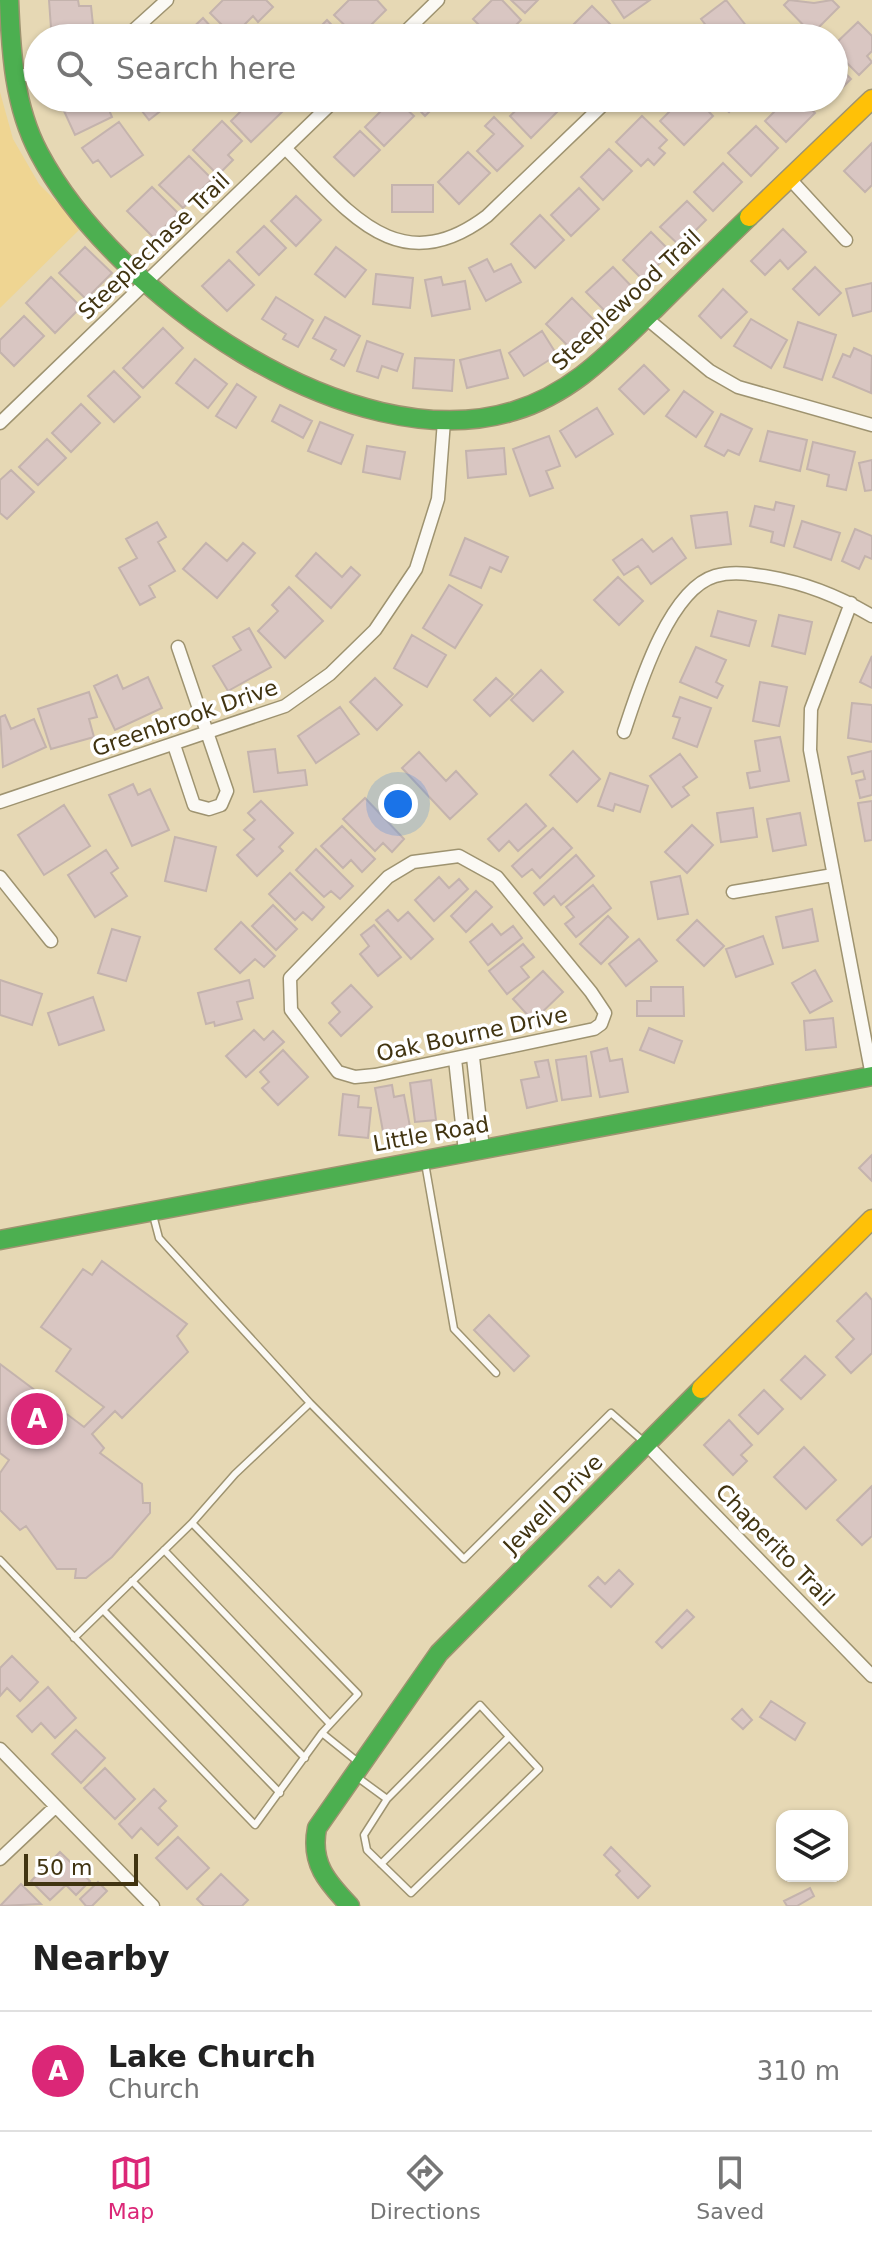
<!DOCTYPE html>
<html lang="en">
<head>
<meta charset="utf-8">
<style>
  :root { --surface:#fff; --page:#f2f2f2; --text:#222; --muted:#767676; --line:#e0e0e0; --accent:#db2777 }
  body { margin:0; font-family:"DejaVu Sans",sans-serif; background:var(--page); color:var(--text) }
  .controls { position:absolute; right:24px; bottom:24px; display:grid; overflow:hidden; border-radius:16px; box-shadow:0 2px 6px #0004 }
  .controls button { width:72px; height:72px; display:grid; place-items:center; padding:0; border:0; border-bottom:2px solid var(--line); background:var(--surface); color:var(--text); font:40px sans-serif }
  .scale { position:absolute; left:24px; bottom:20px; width:114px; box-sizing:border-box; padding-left:8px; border:4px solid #413411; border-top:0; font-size:22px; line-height:28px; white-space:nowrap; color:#413411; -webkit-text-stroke:6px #fff; paint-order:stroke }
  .you { position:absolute; left:398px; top:804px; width:28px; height:28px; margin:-20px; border:6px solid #fff; border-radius:50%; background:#1a73e8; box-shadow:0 0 0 12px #1a73e833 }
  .badge { display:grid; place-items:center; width:52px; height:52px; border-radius:50%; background:var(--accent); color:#fff; font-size:26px; font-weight:700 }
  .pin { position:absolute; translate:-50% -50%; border:4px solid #fff; box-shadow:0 2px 8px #0006 }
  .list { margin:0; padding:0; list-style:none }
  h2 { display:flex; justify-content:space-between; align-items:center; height:104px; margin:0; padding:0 32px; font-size:34px }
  h2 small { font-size:26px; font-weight:400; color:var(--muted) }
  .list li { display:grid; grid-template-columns:52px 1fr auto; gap:24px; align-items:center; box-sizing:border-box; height:120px; padding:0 32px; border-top:2px solid var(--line) }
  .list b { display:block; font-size:30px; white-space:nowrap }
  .list p { margin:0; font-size:26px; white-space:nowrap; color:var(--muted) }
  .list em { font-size:26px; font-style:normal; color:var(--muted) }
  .icon { flex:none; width:44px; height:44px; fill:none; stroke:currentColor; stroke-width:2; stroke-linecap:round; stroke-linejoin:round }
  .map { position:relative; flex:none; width:872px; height:1906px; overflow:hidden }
  .search { position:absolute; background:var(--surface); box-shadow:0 2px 6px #0004; left:24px; right:24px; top:24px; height:88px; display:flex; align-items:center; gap:20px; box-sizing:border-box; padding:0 28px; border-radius:44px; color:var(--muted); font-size:30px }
  .sheet { height:224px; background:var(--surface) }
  nav { display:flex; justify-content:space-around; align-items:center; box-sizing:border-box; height:112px; border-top:2px solid var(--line); background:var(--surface); font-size:22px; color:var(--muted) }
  nav a { display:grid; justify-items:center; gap:4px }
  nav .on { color:var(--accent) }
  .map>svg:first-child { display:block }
  .built { fill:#efd592 }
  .building { fill:#d9c6c2; stroke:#c4b3ad; stroke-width:2 }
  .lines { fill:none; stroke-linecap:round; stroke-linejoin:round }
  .lane-casing { stroke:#9e9370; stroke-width:9 }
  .street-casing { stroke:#9e9370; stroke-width:15 }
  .fast-casing { stroke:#9e9370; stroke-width:21 }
  .slow-casing { stroke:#9e9370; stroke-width:21 }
  .lane { stroke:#fbf9f4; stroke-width:6 }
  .street { stroke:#fbf9f4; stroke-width:12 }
  .fast { stroke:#4caf50; stroke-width:18 }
  .slow { stroke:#ffc107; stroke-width:18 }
  .labels { text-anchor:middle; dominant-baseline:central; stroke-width:7; stroke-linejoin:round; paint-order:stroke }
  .street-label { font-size:22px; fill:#413411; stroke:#fff }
</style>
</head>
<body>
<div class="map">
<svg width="872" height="1906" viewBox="0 0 872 1906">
  <rect width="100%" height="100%" fill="#e6d8b4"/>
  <!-- built -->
  <path class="built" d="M0,92L13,139L39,184L82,227L0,308Z"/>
  <!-- building -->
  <path class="building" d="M49,0H78L79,6H91L93,25L51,28Z
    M223,0H266L273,7L258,22L253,16L233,36L210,13Z
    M349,0H377L386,10L358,38L334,15Z
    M492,0H502L521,20L503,38H492L473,19Z
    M511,0H538L525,13Z
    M612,0H650L624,18Z
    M726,0L751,32L744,38H716L701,19Z
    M789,0L814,3L832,0L839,7L812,34L784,5Z
    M592,6L618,32L612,38H573L566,32Z
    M203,18L221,38H182Z
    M327,20L344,38H309Z
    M858,22L872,36V51L867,56L872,62L859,75L834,50V45Z
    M834,62L851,79L834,96Z
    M58,98H104L112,117L75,135Z
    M132,98H177L149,120Z
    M254,98H270L283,111L251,142L231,121Z
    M394,98L414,116L384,146L365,127Z
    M408,98H443L425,116Z
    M529,98H551L561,108L531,138L510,116Z
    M683,98H696L713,116L684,145L660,121Z
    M713,98H742L729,112Z
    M788,98H800L815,113L786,142L765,121Z
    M642,116L667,140L659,148L665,153L654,165L648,159L641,166L616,142Z
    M494,117L523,146L497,171L477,151L494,134L485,126Z
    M222,121L242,141L228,155L233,160L218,175L193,150Z
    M119,122L143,155L111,177L98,160L93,163L82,148Z
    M756,126L778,148L751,176L728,153Z
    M360,131L380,150L354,176L334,157Z
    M872,143V185L865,192L844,171Z
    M609,149L632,171L603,200L581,177Z
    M468,152L490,173L459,204L438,182Z
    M189,156L212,179L183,208L159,185Z
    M723,163L742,182L713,211L694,192Z
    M392,185H433V212H392Z
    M152,187L178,213L154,238L127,211Z
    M579,188L599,209L571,236L551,215Z
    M296,196L321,220L296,246L271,221Z
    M687,201L706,220L680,246L660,227Z
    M540,215L564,240L535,268L511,244Z
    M264,226L286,248L259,275L237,252Z
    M783,229L806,252L788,269L780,260L765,275L751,261Z
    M651,232L671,252L643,280L623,260Z
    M85,247L112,273L86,299L59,273Z
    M336,247L366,270L345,297L315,274Z
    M487,259L494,272L511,264L521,282L486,301L469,268Z
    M229,260L254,285L227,311L202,286Z
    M613,267L635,290L609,315L586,292Z
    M815,267L841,293L819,315L793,289Z
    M376,274L413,278L410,308L373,304Z
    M51,277L81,307L55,333L26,303Z
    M441,277L443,285L465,281L470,309L432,316L425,280Z
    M872,283V311L853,316L846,289Z
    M723,289L747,312L721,338L699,316Z
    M276,297L313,320L298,347L283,339L286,334L262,319Z
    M572,298L595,321L572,350L546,324Z
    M24,316L44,336L14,366L0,352V340Z
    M325,317L360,336L344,366L331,359L336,350L313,338Z
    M751,319L787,340L771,368L734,346Z
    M798,322L836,335L822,380L784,367Z
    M163,328L183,348L143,388L123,368Z
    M542,331L557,355L524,376L509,353Z
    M367,341L403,354L397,371L382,366L378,378L357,371Z
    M854,348L872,356L871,393L833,377L843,354L850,357Z
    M500,350L508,378L467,388L460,360Z
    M415,358L454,360L452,391L413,388Z
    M195,359L227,384L208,408L176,383Z
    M644,365L669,390L644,414L619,389Z
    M114,371L140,397L114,422L88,396Z
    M237,384L256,397L236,428L216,416Z
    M684,391L713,412L696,437L666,416Z
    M81,404L100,423L71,452L52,433Z
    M280,405L312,421L303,438L272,421Z
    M597,408L613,434L576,457L560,431Z
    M721,414L752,429L739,455L728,450L724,456L705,446Z
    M320,422L353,435L341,464L308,451Z
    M768,431L807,440L800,471L760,461Z
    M549,436L560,466L546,471L553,488L530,496L513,449Z
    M47,439L66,458L38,485L19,467Z
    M813,442L855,452L846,490L827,486L829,475L807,469Z
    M367,446L405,452L400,479L363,472Z
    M504,448L506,474L468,478L466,451Z
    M872,460V490L865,491L859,463Z
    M11,470L34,492L7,519L0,513V480Z
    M776,502L794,506L784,546L771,542L773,532L750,526L755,506L774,510Z
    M727,512L731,544L696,548L691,516Z
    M802,521L840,533L831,560L794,547Z
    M157,522L166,537L158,542L175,571L149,586L155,597L140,605L119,568L137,558L126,539Z
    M855,529L872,536V559L865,556L859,569L842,561Z
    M465,538L508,557L501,572L490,567L481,588L450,575Z
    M672,538L686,558L651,584L638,566L624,575L613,560L642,539L653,552Z
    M206,543L227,561L243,543L255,553L217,598L183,569Z
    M316,553L342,577L351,567L360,575L331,608L296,576Z
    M618,577L643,601L619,625L594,600Z
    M449,585L482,605L455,648L423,628Z
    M289,587L323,621L285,658L258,631L278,611L272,605Z
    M718,611L756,621L749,646L711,636Z
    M779,615L812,622L805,654L772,646Z
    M249,628L271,667L228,691L213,666L241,650L233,637Z
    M412,635L446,655L427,687L394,668Z
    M696,647L726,660L716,682L723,686L717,698L680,682Z
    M872,656V688L860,682Z
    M541,670L563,692L533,721L511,700Z
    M117,675L123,689L148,677L162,708L115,730L94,686Z
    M375,678L402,705L377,730L350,702Z
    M496,678L513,694L490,716L474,700Z
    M760,682L787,687L779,726L753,721Z
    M89,692L97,717L89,719L94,737L51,749L38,709Z
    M680,697L711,708L697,747L673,738L680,718L673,716Z
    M852,703L872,705V742L848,738Z
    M340,707L359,734L316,763L298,736Z
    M5,715L11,729L34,719L46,747L3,767L0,717Z
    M780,737L789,781L750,788L747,773L760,771L755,741Z
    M275,749L278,773L305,770L307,785L254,792L248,752Z
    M573,751L600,779L577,802L550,775Z
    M872,751V795L860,798L856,781L865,779L863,771L852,774L848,757Z
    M419,752L446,781L456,771L477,794L450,819L402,768Z
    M680,754L697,777L683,787L689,795L672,807L650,776Z
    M610,773L648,786L640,812L615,804L613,811L598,806Z
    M133,784L138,795L150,789L169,830L132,846L109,795Z
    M365,798L404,839L392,852L383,843L375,851L343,819Z
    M261,801L293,833L279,847L283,851L257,876L237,855L254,839L244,830L255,820L248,813Z
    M872,801V840L865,841L858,803Z
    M526,804L546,826L518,851L509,841L499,851L488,839Z
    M64,805L90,846L44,875L18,835Z
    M753,808L757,837L721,842L717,813Z
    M800,813L806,845L773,851L767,819Z
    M692,825L713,845L687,873L665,852Z
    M342,826L375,859L362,872L351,860L343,868L321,846Z
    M553,828L572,848L540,878L532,869L522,877L512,866Z
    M175,837L216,847L206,891L165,881Z
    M316,849L353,886L340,899L331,891L324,897L296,870Z
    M106,850L118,868L111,873L127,896L95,917L68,875Z
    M576,855L594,876L561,905L554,896L544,905L534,893Z
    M290,873L324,907L312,920L303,912L295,920L269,894Z
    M680,876L688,914L658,919L651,882Z
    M439,877L449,888L459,879L468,889L434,921L415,900Z
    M593,885L611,908L576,937L565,924L574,917L566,907Z
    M476,891L492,907L466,932L451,916Z
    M273,905L297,929L276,950L252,926Z
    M812,909L818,941L783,948L776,917Z
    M388,910L398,921L408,912L433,939L411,959L376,920Z
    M608,916L628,937L601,964L580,944Z
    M697,920L724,946L704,966L677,940Z
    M241,922L275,956L264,967L255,959L240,973L215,949Z
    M492,924L501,935L513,926L522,938L488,965L470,942Z
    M374,925L401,957L378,976L360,954L369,946L361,935Z
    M112,929L140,937L126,981L98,973Z
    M763,936L773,964L736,977L726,949Z
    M639,939L657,961L626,986L609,964Z
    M523,944L534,957L521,967L529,977L507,994L489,971Z
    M815,970L832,1001L810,1013L792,983Z
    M543,971L563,992L533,1021L513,999Z
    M0,980L42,994L32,1025L0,1015Z
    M249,980L253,998L237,1002L242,1019L215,1026L214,1022L206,1024L198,993Z
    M351,985L372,1007L341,1036L329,1023L340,1012L332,1003Z
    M651,987H683L684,1016H637V1001H651Z
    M93,997L104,1030L59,1045L48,1013Z
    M833,1018L836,1047L806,1050L804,1021Z
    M649,1028L682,1041L674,1063L640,1050Z
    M254,1030L264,1040L273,1031L284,1042L246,1077L226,1056Z
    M607,1048L610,1061L622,1059L628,1092L600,1097L591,1052Z
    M283,1050L308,1077L278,1105L262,1088L269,1082L260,1072Z
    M586,1056L591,1096L562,1100L556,1060Z
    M548,1060L557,1101L527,1108L521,1080L539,1077L535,1062Z
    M431,1080L436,1120L415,1122L410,1083Z
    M392,1085L394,1097L404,1095L411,1132L384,1137L375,1088Z
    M343,1094L359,1096L358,1107L371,1108L368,1138L339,1135Z
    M872,1155V1181L859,1168Z
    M102,1261L187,1324L177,1336L188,1352L122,1418L115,1411L92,1434L104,1448L100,1453L142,1484L143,1503H150V1513L112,1557L86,1578H75L76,1569H57L26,1526L20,1530L0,1510V1473L9,1460L0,1453V1364L84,1427L104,1407L56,1371L71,1349L41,1327L83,1269L92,1275Z
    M866,1293L872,1300V1353L851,1373L836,1357L854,1339L837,1321Z
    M489,1315L529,1356L514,1371L474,1330Z
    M805,1356L825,1375L801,1399L781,1380Z
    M764,1390L783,1409L758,1434L739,1415Z
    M729,1420L752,1445L741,1455L747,1461L733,1475L704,1445Z
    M804,1447L836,1480L806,1509L774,1477Z
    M872,1486V1536L862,1545L837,1520Z
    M619,1570L633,1584L611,1607L589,1586L598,1577L605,1584Z
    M687,1610L694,1617L662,1648L656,1642Z
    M12,1656L38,1682L20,1701L7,1688L0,1696V1668Z
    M48,1687L76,1718L55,1738L41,1723L32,1732L17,1716Z
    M771,1701L805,1723L795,1740L760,1717Z
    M742,1709L752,1720L743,1729L732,1719Z
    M76,1730L105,1758L81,1783L52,1754Z
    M105,1768L135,1799L115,1819L84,1788Z
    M154,1789L166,1801L159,1808L177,1826L158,1845L141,1828L132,1838L119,1824Z
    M178,1837L209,1868L187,1889L156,1858Z
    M611,1847L650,1886L638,1898L616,1875L620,1871L604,1855Z
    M60,1852L90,1881L76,1895L66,1885L50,1900L31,1881Z
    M221,1874L248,1900L242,1906H204L197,1899Z
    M98,1882L107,1891L92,1906H86L80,1899Z
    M21,1884L41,1904L0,1906Z
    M810,1888L814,1896L797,1906H787L784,1901Z"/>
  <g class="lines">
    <!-- lane casing -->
    <g class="lane-casing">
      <path id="lane" d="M425,1163L454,1329L496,1373
        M153,1215L159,1238L310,1403L235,1474L192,1523L358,1694L322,1733
        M310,1403L464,1559L611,1413L643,1441
        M164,1550L330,1724
        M0,1560L255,1825L322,1733L358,1762
        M132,1581L305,1758
        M103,1610L280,1793
        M74,1638L192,1523
        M357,1777L387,1799L480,1705L539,1769L411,1893L367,1850L364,1835L387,1799
        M381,1864L509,1737"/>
    </g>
    <!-- street casing -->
    <g class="street-casing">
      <path id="street" d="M125,38L167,0
        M399,38L438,0
        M15,78L38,71
        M285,148C347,209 397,284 487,216L610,98
        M790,179L846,240
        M646,318L710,371L738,387L872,425
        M0,423L337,98
        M851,603L811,709L810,750L872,1076
        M624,732C638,690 668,590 715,576C733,571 751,574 769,577C805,583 840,597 872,616
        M174,745L194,805L209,809L221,805L227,791L178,647
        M0,802L285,706L330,674L375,630L416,569L438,499L444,421
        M459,856L497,877L591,992L605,1013L601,1024L594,1029L375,1075L355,1077L338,1072L291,1010L290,978L388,877L413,862Z
        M0,877L51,941
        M733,892L833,875
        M473,1057L483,1149
        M455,1059L465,1152
        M647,1445L872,1676
        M0,1749L153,1906
        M0,1859L55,1807"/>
    </g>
    <!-- fast casing -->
    <g class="fast-casing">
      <path id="fast" d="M9,0C11,52 14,106 39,153C113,293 350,462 514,411C573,393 610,352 654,310C685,279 717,248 749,217
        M0,1240L872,1076
        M350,1906C327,1882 310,1863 317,1828L439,1653L701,1389"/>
    </g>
    <!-- slow casing -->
    <g class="slow-casing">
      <path id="slow" d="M749,217L872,99
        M701,1389L872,1219"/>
    </g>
    <!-- lane -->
    <use href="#lane" class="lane"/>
    <!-- street -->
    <use href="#street" class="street"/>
    <!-- fast -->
    <use href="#fast" class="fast"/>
    <!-- slow -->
    <use href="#slow" class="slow"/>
  </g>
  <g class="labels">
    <!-- street labels -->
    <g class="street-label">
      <text transform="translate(154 246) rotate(-44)">Steeplechase Trail</text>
      <text transform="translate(626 300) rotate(-43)">Steeplewood Trail</text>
      <text transform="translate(185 718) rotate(-19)">Greenbrook Drive</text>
      <text transform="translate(472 1034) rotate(-12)">Oak Bourne Drive</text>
      <text transform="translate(431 1134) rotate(-10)">Little Road</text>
      <text transform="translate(553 1504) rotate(-45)">Jewell Drive</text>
      <text transform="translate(775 1545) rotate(46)">Chaperito Trail</text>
    </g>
  </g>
</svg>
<div class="controls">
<button><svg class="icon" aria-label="layers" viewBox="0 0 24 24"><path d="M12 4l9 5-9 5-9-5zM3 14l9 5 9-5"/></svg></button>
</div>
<div class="scale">50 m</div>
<div class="you"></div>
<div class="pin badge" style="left:37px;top:1419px">A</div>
<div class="search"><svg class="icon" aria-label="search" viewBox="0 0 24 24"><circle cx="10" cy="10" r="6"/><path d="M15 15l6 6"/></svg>Search here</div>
</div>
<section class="sheet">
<h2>Nearby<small></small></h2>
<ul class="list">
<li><span class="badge">A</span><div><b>Lake Church</b><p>Church</p></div><em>310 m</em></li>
</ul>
</section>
<nav>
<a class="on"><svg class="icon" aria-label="map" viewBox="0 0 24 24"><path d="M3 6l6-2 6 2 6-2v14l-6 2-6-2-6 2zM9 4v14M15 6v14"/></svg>Map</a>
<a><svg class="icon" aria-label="directions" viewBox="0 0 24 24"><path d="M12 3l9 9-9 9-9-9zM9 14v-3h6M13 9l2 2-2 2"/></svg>Directions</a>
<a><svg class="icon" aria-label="saved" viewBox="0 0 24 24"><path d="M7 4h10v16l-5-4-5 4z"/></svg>Saved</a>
</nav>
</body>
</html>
